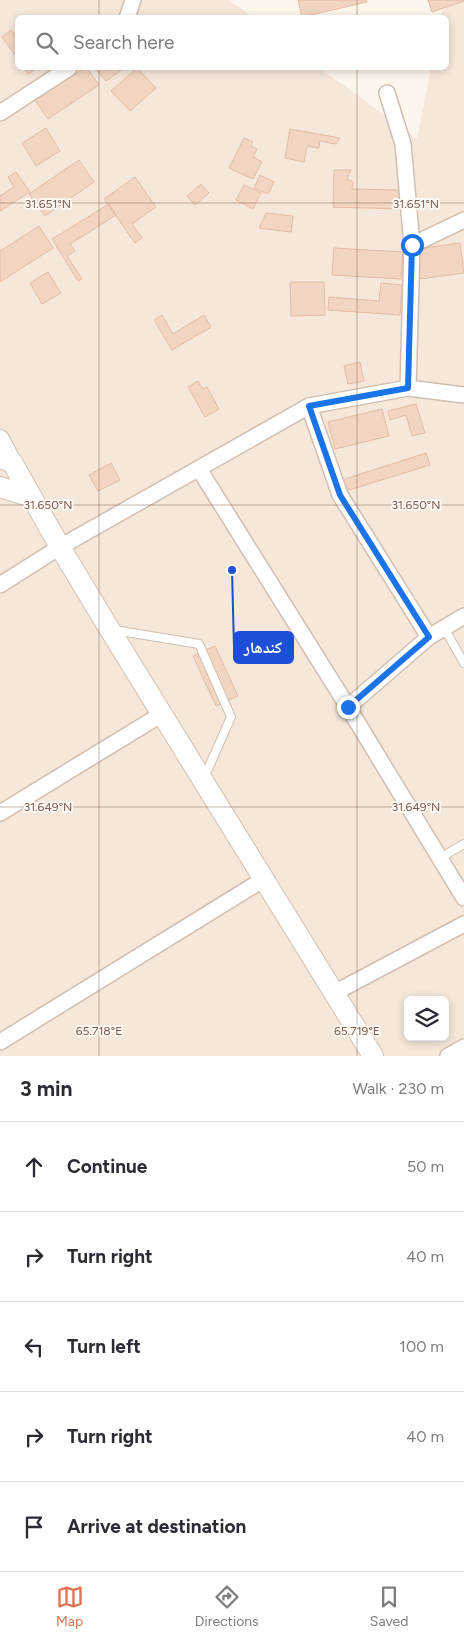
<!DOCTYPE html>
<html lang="en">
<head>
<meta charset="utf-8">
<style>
  :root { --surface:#fff; --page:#f2f2f3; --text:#2b2b33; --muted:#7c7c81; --line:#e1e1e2; --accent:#e76f51 }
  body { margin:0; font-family:Figtree,"Noto Naskh Arabic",sans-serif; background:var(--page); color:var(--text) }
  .controls { position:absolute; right:15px; bottom:15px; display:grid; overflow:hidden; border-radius:8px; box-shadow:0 2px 8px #0003 }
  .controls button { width:45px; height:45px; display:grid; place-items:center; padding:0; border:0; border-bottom:1px solid var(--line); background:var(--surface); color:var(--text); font:25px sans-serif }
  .stop { position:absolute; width:15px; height:15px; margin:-11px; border:4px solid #1a73e8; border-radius:50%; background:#fff }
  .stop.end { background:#1a73e8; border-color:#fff; box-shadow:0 1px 5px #0008 }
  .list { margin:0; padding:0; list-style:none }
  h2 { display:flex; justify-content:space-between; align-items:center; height:65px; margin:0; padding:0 20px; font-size:21px }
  h2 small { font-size:16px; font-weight:400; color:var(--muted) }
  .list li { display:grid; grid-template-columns:32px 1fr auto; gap:15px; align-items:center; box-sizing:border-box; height:90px; padding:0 20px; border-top:1px solid var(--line) }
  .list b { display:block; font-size:19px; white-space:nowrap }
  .list em { font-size:16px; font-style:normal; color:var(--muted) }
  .icon { flex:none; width:28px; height:28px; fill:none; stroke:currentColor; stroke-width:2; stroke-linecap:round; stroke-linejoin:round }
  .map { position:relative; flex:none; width:464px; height:1056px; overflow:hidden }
  .search { position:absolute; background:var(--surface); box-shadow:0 2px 8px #0003; left:15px; right:15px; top:15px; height:55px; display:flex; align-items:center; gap:12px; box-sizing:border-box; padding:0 18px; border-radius:8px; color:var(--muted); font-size:19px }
  .sheet { height:515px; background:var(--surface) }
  nav { display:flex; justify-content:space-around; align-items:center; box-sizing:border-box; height:70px; border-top:1px solid var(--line); background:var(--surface); font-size:14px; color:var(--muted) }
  nav a { display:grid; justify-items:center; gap:2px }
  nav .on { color:var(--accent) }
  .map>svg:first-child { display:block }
  .residential { fill:#f5e8da; fill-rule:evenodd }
  .building { fill:#f3d5c3; stroke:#e6bba3 }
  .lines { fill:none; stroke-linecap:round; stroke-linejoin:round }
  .service-casing { stroke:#d1beb0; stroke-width:10 }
  .minor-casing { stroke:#d1beb0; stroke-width:18 }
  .tertiary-casing { stroke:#d1beb0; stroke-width:20 }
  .secondary-casing { stroke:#d6c0b0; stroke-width:22 }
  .service { stroke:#fff; stroke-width:8 }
  .minor { stroke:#fff; stroke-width:15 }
  .tertiary { stroke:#fff; stroke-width:18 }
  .secondary { stroke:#fff; stroke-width:20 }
  .route { stroke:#1a73e8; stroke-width:6 }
  .ticks { fill:none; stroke:#7a5c4d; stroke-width:1; stroke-opacity:0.45 }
  .ticks-label { font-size:12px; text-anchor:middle; fill:#7a5c4d; stroke:#fffaf3; stroke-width:4; stroke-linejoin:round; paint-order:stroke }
  .leader { fill:none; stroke:#1d4ed8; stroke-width:2 }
  .callout-dot { fill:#1d4ed8; stroke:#fffaf3; stroke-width:2 }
  .callout { fill:#1d4ed8; stroke:#1d4ed8; stroke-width:2 }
  .callout-label { font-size:16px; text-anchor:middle; font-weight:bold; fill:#fff }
</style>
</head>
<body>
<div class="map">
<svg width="464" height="1056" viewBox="0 0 464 1056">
  <rect width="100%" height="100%" fill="#fdf6ec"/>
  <!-- residential -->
  <path class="residential" d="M0,0H229L252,17L18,18V68H320L417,139L431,68H446V18L441,17L444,0H464V1056H0ZM408,1000H445V1037H408Z"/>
  <!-- building -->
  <path class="building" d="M298,0H366L367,2L302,17Z
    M428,0H464V1L432,12Z
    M11,30L18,40V59L2,37Z
    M24,68H37L28,74Z
    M85,68H87L99,85L48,119L35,100Z
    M95,68H124L106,81Z
    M137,68L156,88L130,111L111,91Z
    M46,128L60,151L36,166L22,143Z
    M290,129L340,138L336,144L320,141L319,148L307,146L304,162L285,158Z
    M244,138L253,142L251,146L257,149L253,157L262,162L253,179L229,168Z
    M79,160L94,182L45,216L29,194Z
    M334,170H351L347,179L353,182L352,189L399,190V209L333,207Z
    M16,172L30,192L0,211V196L14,187L8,177Z
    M260,175L274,182L268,194L254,188Z
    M135,177L156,207L132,224L142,238L135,243L104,199Z
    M201,184L209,193L195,205L187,196Z
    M244,185L261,193L253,209L236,200Z
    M109,204L116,215L70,244L75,251L67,256L82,279L78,281L52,239Z
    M266,213L293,216L291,232L259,228Z
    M39,226L53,248L0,282V251Z
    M460,243L464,273L420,279L415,249Z
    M334,248L403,252L401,279L332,275Z
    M48,272L61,293L42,304L30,283Z
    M290,282H324L325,315L291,316Z
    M381,283L402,285L400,315L328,310L329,297L379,301Z
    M162,315L173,334L204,315L211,327L172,350L154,320Z
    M360,362L364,381L348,384L344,366Z
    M198,381L203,389L207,387L219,409L205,417L188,387Z
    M416,404L425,433L412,436L406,415L390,420L388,411Z
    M382,409L389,436L335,449L328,422Z
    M426,453L430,465L349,490L342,480Z
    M111,463L120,480L98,491L89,475Z
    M215,646L238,696L216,706L193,656Z"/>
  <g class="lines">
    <!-- service casing -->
    <g class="service-casing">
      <path id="service" d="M444,628L464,663
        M114,630L199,644L231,717L204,778
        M440,858L464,844"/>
    </g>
    <!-- minor casing -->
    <g class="minor-casing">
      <path id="minor" d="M127,18L133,0
        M387,93L403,144L412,245L408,388
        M0,113L69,68
        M412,245L464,220
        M309,406L340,495L429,637
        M199,469L348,707L464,898
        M0,585L60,547L309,406L408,388L464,395
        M348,707L429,637L464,616
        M0,813L162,714
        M334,993L464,924
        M0,1042L264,879
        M448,1056L464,1047"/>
    </g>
    <!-- tertiary casing -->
    <g class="tertiary-casing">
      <path id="tertiary" d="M0,439L12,462"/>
    </g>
    <!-- secondary casing -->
    <g class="secondary-casing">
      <path id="secondary" d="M0,458L12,462L60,547L110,630L373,1056
        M0,487L32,497"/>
    </g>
    <!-- service -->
    <use href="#service" class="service"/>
    <!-- minor -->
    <use href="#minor" class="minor"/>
    <!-- tertiary -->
    <use href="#tertiary" class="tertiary"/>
    <!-- secondary -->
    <use href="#secondary" class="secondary"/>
  </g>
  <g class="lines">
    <!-- route -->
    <path class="route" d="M348,707L429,637L340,495L309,406L408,388L412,245"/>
  </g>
  <!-- ticks -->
  <path class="ticks" d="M99,0V18M357,0V18M99,68V1056M357,68V1056M0,203H464M0,505H464M0,807H464"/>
  <g class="ticks-label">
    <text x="48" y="208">31.651°N</text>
    <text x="416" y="208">31.651°N</text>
    <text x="48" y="509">31.650°N</text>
    <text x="416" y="509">31.650°N</text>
    <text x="48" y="811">31.649°N</text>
    <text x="416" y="811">31.649°N</text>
    <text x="99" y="1035">65.718°E</text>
    <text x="357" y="1035">65.719°E</text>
  </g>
  <!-- callouts -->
  <path class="leader" d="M232 570L234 648"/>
  <circle class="callout-dot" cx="232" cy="570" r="5"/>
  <rect class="callout" x="234" y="632" width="59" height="31" rx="5"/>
  <g class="callout-label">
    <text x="263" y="653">کندهار</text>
  </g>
</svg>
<div class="controls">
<button><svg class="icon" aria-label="layers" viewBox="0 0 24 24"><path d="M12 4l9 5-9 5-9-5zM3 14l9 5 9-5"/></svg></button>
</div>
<div class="stop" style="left:412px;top:245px"></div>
<div class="stop end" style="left:348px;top:707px"></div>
<div class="search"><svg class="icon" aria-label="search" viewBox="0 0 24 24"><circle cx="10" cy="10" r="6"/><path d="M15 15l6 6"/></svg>Search here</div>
</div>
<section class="sheet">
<h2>3 min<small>Walk · 230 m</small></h2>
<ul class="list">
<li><svg class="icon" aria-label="ahead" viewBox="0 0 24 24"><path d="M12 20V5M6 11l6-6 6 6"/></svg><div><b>Continue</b></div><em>50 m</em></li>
<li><svg class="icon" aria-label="right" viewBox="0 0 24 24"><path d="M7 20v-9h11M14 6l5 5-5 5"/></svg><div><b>Turn right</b></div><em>40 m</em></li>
<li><svg class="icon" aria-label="left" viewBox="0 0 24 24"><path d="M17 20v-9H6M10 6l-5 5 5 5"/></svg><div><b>Turn left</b></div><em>100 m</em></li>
<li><svg class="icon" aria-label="right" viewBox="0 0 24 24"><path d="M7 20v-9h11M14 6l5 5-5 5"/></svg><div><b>Turn right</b></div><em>40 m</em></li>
<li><svg class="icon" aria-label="arrive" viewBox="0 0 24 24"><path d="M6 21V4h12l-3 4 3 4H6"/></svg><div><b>Arrive at destination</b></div></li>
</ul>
</section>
<nav>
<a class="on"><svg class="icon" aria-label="map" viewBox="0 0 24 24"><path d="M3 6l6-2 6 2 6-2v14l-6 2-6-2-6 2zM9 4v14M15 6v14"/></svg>Map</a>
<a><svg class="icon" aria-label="directions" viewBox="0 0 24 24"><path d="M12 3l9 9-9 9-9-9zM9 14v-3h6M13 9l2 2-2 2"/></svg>Directions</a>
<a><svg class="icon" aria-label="saved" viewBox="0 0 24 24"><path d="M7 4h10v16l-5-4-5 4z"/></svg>Saved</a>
</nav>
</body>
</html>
